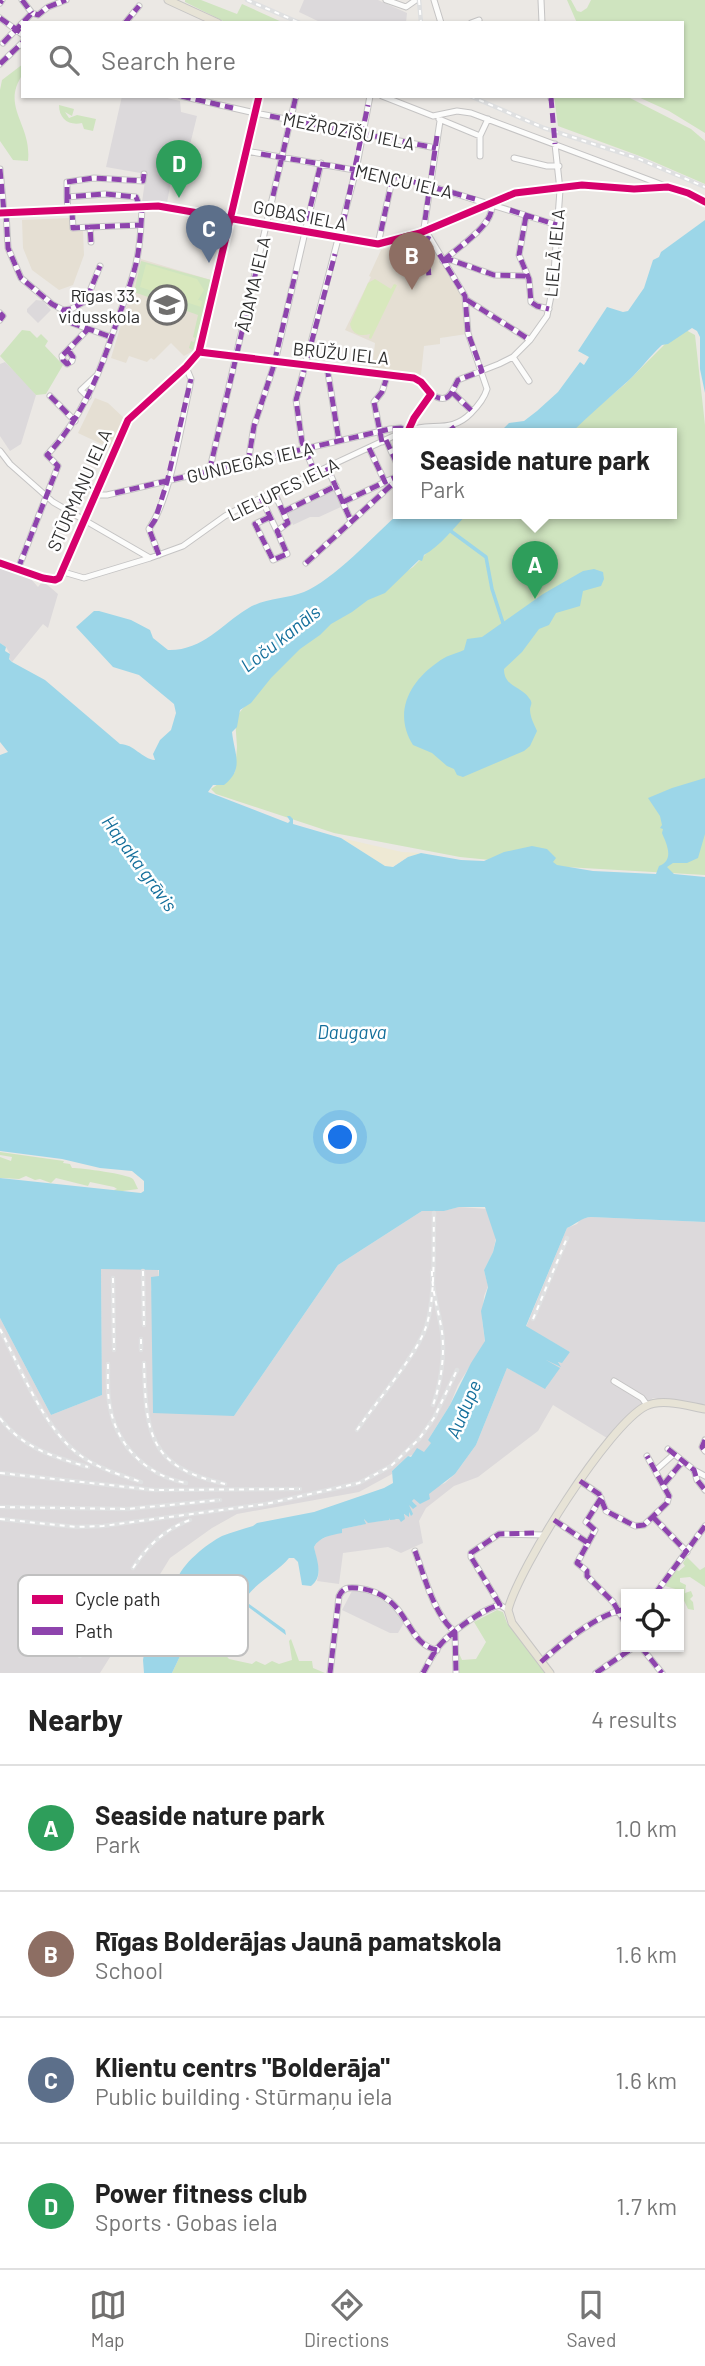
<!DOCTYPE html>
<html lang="en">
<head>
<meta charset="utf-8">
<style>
  :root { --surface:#fff; --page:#f2f2f2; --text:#222; --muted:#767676; --line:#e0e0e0; --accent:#706f6e }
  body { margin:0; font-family:Barlow,sans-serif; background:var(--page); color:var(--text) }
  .controls { position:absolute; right:21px; bottom:21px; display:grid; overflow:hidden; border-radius:0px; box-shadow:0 2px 5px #0004 }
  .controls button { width:63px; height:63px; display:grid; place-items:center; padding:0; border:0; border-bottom:2px solid var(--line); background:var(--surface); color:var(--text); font:35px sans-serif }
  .you { position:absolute; left:341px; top:1138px; width:24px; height:24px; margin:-18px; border:5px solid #fff; border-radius:50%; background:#1a73e8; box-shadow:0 0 0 10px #1a73e833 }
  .badge { display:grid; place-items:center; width:46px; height:46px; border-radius:50%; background:var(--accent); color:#fff; font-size:23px; font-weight:700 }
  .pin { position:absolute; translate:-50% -58px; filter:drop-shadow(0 2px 4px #0008) }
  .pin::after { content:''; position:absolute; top:37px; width:24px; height:21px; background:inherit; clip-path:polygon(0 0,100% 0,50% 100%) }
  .popup { position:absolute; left:393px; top:428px; width:284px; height:91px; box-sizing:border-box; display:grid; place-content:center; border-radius:0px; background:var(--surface); filter:drop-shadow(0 2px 5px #0005); font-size:23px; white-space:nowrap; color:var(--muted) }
  .popup b { font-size:26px; color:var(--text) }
  .popup::after { content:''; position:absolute; left:50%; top:100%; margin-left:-14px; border:14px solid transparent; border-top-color:var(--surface) }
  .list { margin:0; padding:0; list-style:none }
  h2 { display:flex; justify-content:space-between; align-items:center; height:91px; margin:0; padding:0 28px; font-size:30px }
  h2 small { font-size:23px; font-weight:400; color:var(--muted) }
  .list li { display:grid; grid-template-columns:46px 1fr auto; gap:21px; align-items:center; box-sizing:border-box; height:126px; padding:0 28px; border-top:2px solid var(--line) }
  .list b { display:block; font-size:26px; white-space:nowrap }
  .list p { margin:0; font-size:23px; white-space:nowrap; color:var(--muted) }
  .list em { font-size:23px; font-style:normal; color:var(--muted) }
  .icon { flex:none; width:38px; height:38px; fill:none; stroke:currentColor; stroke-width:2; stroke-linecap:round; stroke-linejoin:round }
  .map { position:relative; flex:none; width:705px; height:1673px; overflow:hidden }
  .search { position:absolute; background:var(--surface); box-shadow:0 2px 5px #0004; left:21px; right:21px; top:21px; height:77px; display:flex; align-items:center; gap:18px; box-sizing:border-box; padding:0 24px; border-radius:0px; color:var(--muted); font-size:26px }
  .sheet { height:595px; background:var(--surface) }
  nav { display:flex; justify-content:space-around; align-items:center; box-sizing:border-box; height:98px; border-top:2px solid var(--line); background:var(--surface); font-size:19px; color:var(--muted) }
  nav a { display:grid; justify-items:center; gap:4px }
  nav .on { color:var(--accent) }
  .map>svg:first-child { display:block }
  .industrial { fill:#dcd9db }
  .education { fill:#e5dfd3 }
  .green { fill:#cfe4bf }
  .sand { fill:#eee9d4 }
  .pitch { fill:#d8e8bd }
  .water { fill:#9cd6e8 }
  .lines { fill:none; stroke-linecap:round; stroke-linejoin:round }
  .canal { stroke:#9cd6e8; stroke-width:3.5 }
  .minor-casing { stroke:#c5c4c4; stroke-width:7 }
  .major-casing { stroke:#c6c5c4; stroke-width:9 }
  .minor { stroke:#fcfcfb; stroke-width:5 }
  .major { stroke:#e7e3d6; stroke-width:7 }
  .rail-casing { stroke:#dfe0e1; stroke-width:4.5 }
  .rail { stroke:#fff; stroke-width:2; stroke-dasharray:5; stroke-linecap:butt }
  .quiet { stroke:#8e44ad; stroke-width:5; stroke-dasharray:10 5; stroke-linecap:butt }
  .cycleway-casing { stroke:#fff; stroke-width:11 }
  .cycleway { stroke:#d6006c; stroke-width:7 }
  .labels { text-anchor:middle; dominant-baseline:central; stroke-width:5; stroke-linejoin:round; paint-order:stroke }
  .street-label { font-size:18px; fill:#2e2e2e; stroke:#fff }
  .poi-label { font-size:18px; fill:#2e2e2e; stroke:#fff; text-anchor:end }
  .water-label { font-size:19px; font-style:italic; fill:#146f9b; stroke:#fff }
  .key { fill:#fff; stroke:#c0c0c0; stroke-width:2 }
  .key-label { font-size:19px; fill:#2e2e2e }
</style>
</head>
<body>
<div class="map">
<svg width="705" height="1673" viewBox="0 0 705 1673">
  <rect width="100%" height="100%" fill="#ebe8e4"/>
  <!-- industrial -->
  <path class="industrial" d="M304,0H378L407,13L406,23H322L299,12Z
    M122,96H159L180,101L181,112L197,116L181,182L171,181L167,203L142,202L146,174L106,167Z
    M36,300L43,301L51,310L38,323L27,312V309Z
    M5,362L26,382L36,395L21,444L10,451L0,436V364Z
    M335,488L343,506L319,517H310L293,525L287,511Z
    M0,568L31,579L38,587L43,581L58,594L48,628L43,624L12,662L9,658L10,654L6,647L0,643Z
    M459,1207L487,1209L496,1238L493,1252L484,1270L488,1286L484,1296L482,1319L485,1342L458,1385L450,1405L428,1440L432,1442L424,1453L408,1456L392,1471V1474L359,1492L237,1514L212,1528L170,1558L127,1628L138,1629V1636L135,1637V1649L127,1650L117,1646L100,1673H0V1318L51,1415L102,1395L101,1269H158L159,1277H151V1290L234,1416L338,1265L422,1211H443Z
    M591,1217L705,1222V1407L653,1398L607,1438L553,1405L538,1431L478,1477L454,1486L426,1508L419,1521L423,1543L401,1553L388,1547L343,1553L339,1584L317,1581L319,1572L314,1547L318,1541L342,1529L365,1524V1519L374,1522L388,1520V1514L396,1520L399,1519L409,1512V1504L416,1505L412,1501L417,1495L445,1483L455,1474L476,1445L507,1368L546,1388L556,1371L546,1360L558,1363L570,1352L526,1327L567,1228L577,1224L581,1219Z
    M352,1591L370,1592L396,1610L405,1621L398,1633H390L342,1610Z"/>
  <!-- education -->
  <path class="education" d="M70,218L71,230L83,231L84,255L73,285L59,290L32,270L23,248L22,220Z
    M418,240L419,246L430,245L463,296L467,334L440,338V344L424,346L421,375L372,370L375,343L345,330L371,277L369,276L381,250Z
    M141,259L211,280L193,351L184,356L171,343L154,360L151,358L147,362L129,356L126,363L111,358Z
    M95,398L108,403L124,418L110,448L78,433Z"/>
  <!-- green -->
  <path class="green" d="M185,0H201L237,14L242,4L284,23H227L185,2Z
    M567,0H571L577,11L581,12L587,8L591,0H705V133L669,111L636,96H682V23H577Z
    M23,64V74C0,107 32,124 28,161L13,160L0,141V90L2,80Z
    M554,96H626L691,129L705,141V184L645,158L558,126Z
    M59,105L74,109L72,116L65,112L69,118L77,115L96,119L93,131L84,129L82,123C69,126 59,119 59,105Z
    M141,261L211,280L193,350L189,348L191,341L194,342L195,338L193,337L198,315L134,292Z
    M684,329L695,335L705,425V875L548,866L460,857L334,833L216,794L211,789L235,772L237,747L235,718L286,656L316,632L413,567L466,513H672V433H567L625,384L676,333Z
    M22,330L30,331L37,338L41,334L48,341L45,346L63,365L46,394L36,395L0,356Z
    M0,1152L64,1161L63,1163L70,1164L72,1168C82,1168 128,1174 133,1179C135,1182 137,1187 138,1189L115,1192L114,1190L117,1189L114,1187L90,1182L88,1186L56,1178L51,1183L40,1179L35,1180L26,1176L19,1179L2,1178H0V1157L11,1161L12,1157L0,1155Z
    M687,1557L700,1570L705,1567V1587L690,1577L680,1578V1582L686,1585L685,1593L691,1591L693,1596L690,1599L693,1602L694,1610L688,1609L679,1590L665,1586L676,1570L679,1571L685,1566L683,1563Z
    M497,1610L503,1612L507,1623L546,1673H457L458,1651L462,1660L476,1659L486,1642L474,1622Z
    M237,1611L243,1613L236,1620L233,1632L224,1637H217L213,1641L229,1659L252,1664L256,1661L265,1665L272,1661L279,1664L292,1660L289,1641L291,1639L299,1661H312L313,1668L325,1673H172L181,1654L191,1647V1639L197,1640L199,1634L214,1631L225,1633L232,1626Z"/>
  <!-- sand -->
  <path class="sand" d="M341,838L402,852L421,853L408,857L392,867L385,866Z"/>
  <!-- pitch -->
  <path class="pitch" d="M146,264L197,279L204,290L198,300L202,301L201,307L140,287Z
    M375,279L391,289L394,284L397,285L371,339L369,338L370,334C360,337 352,334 350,324L368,283Z"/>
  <!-- water -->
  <path class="water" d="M705,220V393L700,369V337L697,331L692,328L668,344L662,345C650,356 640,370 628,381C609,398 589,415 571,433H499L509,423L524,421L537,411L558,392L580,362L584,365L589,357L578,351L607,307L623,312L628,311L644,288L653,260L659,257L661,252Z
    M399,513H468C455,527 439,547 424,555L422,561L419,560L385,593L368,600L352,612L331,624L320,635L300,649L271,678L251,703L240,710L237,727L232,732C234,753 245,769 224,785H213L208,792L288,823L290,821L287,816H290L293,819V824L341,838L385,866L393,867L408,857L421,853L461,860L484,861L504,852L532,846L547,849L556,858L553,862L557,865L593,871L656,874L659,866C676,860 665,841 662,833L663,829L660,828L662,825L660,816L648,798L672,788L705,778V834L698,858L687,863H673L667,867L674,874L705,877V1222L591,1217C581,1218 576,1224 567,1228L526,1326L570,1352L562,1363L558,1362L561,1367L546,1360L560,1368L545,1389L507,1368L476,1445L455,1474L429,1494L430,1499L420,1504L414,1499L412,1501L417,1506L413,1509L409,1505L413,1514L411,1516L409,1512V1517L404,1514L405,1519L401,1522L399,1519L390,1520L389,1518V1520L368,1523L364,1519L366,1524L342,1529V1533C331,1535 319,1537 314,1547C317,1561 324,1576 311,1586L302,1585L298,1562L294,1558H289C278,1572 249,1587 245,1601L285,1630L286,1635L243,1603L225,1633L215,1634L214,1631L199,1634L198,1640L191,1639V1647L181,1654L172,1673H144L143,1660L150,1619L155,1614L172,1587L171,1585L177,1581C180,1565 208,1543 222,1536C232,1532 243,1529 253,1526L257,1523L314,1512L384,1488L393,1483L392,1471L408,1456L411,1457L417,1448L424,1452L431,1443L428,1440L450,1405L471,1363L485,1341L481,1311L488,1287L484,1270L493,1252L496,1240L485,1207H459L444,1211H422L338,1265L234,1416L153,1413L151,1277L159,1276V1270L101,1269L102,1395L51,1415L0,1318V1178L141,1193L144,1191V1181L132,1171L100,1168L62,1159L0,1151V755L8,752L0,742V643L6,647L5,651L10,654L9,659L12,662L45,680L120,744C134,744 142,759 155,760L153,754L160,740L171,730L176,713L174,704L139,675L113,667L76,627L94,611H99L131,620L150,630L153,638L168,650C202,651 221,625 247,609C264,598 286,599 304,592C332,581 375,535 399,513Z
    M594,569L603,572L604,579L601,586L583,591L580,606L556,613L549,625L539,629L522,652L504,669C504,687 521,686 529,698C533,703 531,704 530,709C530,717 534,724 537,731L530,746L524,751L463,777L457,775L454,769L447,766L432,753L413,745C393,713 409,682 438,662C445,656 455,654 464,650L467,639L482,637L543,594L583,571Z"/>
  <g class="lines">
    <!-- canal -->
    <path class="canal" d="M448,529L486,557L492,589L503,623"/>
    <!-- minor casing -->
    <g class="minor-casing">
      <path id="minor" d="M22,0L32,13
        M386,0L406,7L416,0
        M434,0L441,23
        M541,0L542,23
        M0,3L2,0
        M0,18L23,35
        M125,23L139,6
        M471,23L479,20
        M3,43L32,13L38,15L48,7L66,0
        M0,64L23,42
        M181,96L255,113L436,148
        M382,96L433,116L457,111L471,113L668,187
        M551,96V98
        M439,119L480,136V156
        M480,136L488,119
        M246,151L411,180L557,225
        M514,158L547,166H559
        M0,169L4,212
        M67,197V182L94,178L143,181L144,174
        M68,210L67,197L105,194L136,197L140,207
        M72,210L73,228L90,227
        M6,212L8,248L21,278L52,304L63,310L71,309L86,301L100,266
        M0,213L158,206L378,244L420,233L515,193L582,185L634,189L668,187L688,193L705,202
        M526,216L519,255L529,279L531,302L537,306L549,309
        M91,242L90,227L141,225
        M378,244L393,176
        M443,261L451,260L494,275L527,276
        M443,261C457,248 497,223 491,204
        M467,300L530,340
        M63,310L69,322L111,337
        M0,313L3,316L0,320
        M68,350L73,357L72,361L67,364L63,360L62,356L88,329
        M199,352L414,378L421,382L431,394L414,418L409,429
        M513,357L529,381
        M327,367L339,441
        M453,393L472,411
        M431,394C449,406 452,391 458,380L499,364L513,357L530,340L547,316L553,286L560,190L555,144
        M50,396L75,421
        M88,397L81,390L97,375
        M402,433C429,420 450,435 471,413C478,406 484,399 487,389L468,333L465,296L424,228L440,121
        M386,440L398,466
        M382,442L374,402L382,392L388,374
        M369,448L385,482L398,476
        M0,451L10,464L53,502L150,558L183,546L225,516L244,506L398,434
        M248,463L254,426L275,362L321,163
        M327,467L351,521
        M212,471L211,464L296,96
        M315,473L302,442L296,400L356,170L370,96
        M94,495H107L390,429L401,428L405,431
        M261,498L277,531
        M343,502L385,482
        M283,512L336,486
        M270,517L255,524L273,560L287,554L277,531L288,523L274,492
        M159,555L149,529C171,496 180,430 189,390L191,379L186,367
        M0,563L43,578L55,580L59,578L128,420L186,367L199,352L259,96
        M306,563L398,479
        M18,569L58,466L47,455C82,418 99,375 115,327C121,309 129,290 134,271C140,251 141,228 142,207
        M60,571L84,578L150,558
        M614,1381L642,1398L647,1405
        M705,1440L702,1447L705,1451
        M668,1449L694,1470L697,1480L705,1490
        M656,1470L674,1454
        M694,1470L705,1476
        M580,1481L599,1494L606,1511L635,1526L644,1525L667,1503L669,1496L647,1456
        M664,1484L683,1461
        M653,1517L687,1552
        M554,1520L588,1543L577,1563L587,1571V1576L613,1602L626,1624
        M588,1543L595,1530L586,1522L601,1498
        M415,1551C424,1575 434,1615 455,1632L456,1673
        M655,1594L705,1526
        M508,1610L500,1605L471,1557V1553L499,1534L545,1535
        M641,1647L662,1673
        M541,1662C558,1646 603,1610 626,1610
        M330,1673L339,1596C343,1588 348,1587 357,1588C411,1594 403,1643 437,1650
        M423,1673C428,1664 433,1653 440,1645C451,1632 484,1608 500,1605
        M596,1673L634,1647"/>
    </g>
    <!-- major casing -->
    <g class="major-casing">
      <path id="major" d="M168,0L218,23
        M550,1673L512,1623L508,1610C518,1569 609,1424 646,1406C662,1398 688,1406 705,1409"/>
    </g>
    <!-- minor -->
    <use href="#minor" class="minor"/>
    <!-- major -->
    <use href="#major" class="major"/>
    <!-- rail casing -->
    <g class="rail-casing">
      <path id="rail" d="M247,0L300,23
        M419,0L421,23
        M470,96L544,128L637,158L705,187
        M143,1271L144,1325
        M432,1271C432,1293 439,1311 442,1332C445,1355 441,1383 433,1405
        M113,1278L114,1350
        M533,1319L567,1238
        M0,1329C21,1369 45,1431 81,1456C99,1469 121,1475 141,1482
        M141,1339V1350
        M144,1363C146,1433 148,1467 225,1484
        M108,1364C108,1378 107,1393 110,1407C117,1446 147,1476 186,1483
        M0,1418C22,1448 54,1457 88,1467
        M357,1430C376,1402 416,1356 426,1327C436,1297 433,1246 434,1213
        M0,1473L154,1490L300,1489
        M0,1507L128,1509L220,1500
        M0,1519L76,1527L103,1526L266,1504L359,1483L391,1466L419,1439L434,1418L457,1370
        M133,1568C147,1546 165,1529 190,1520
        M80,1656L85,1647"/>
    </g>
    <!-- rail -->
    <use href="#rail" class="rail"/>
    <!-- quiet -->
    <path class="quiet" d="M22,0L32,13
      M0,3L2,0
      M0,18L20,32
      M125,23L139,6
      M3,43L32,13L38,15L48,7L66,0
      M0,64L23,42
      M181,96L233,108
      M551,98L555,144
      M270,116L436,148
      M261,154L393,176L475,199
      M0,169L4,212
      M273,196L296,96
      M67,197V182L94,178L143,181L144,174
      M67,203V197L105,194L136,197L140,207
      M72,210L73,228L90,227
      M510,210L557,225
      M6,212L8,248L21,278L52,304L63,310L71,309L86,301L100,266
      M526,216L519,255L529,279L531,302L537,306L549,309
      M425,220L437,136
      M307,221L321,163
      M343,224L368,105
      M381,231L393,176
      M429,236L426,242L429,277
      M91,242L90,227L141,225
      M443,261L451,260L494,275L527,276
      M443,261C457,248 497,223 491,204
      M467,300L530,340
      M63,310L69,322L111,337
      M0,313L3,316L0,320
      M68,350L73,357L72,361L67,364L63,360L62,356L88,329
      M327,367L339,441
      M453,393L472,411
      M431,394C449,406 452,391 458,380L482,371L468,333L465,296L438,252
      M50,396L75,421
      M447,433L457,425
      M386,440L398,466
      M382,442L374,402L382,392L388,374
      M369,448L385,482L398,476
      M248,463L254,426L273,368L296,271
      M327,467L351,521
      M212,471L211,464L258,263
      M315,473L302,442L296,400L335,254
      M115,493L390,429L401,428L405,431
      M261,498L274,525
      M343,502L385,482
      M283,512L336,486
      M270,517L255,524L273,560L287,554L277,531L288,523L274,492
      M159,555L149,529L155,520L167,482L191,379
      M306,563L398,479
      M18,569L58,466L47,455C82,418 99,375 115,327C121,309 129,290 134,271C140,251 141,228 142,207
      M705,1440L702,1447L705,1451
      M668,1449L694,1470L697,1480L705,1490
      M580,1481L599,1494L606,1511L635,1526L644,1525L667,1503L669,1496L647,1456
      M664,1484L683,1461
      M653,1517L687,1552
      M554,1520L588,1543L577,1563L587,1571V1576L613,1602L626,1624
      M588,1543L595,1530L586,1522L601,1498
      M415,1551C424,1575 434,1615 455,1632L456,1673
      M655,1594L705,1526
      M641,1647L662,1673
      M541,1662C558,1646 603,1610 626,1610
      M330,1673L339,1596C343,1588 348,1587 357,1588C411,1594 403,1643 437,1650
      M423,1673C428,1664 433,1653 440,1645C451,1632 484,1608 500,1605L471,1557V1553L499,1534L534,1533
      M596,1673L634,1647"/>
    <!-- cycleway casing -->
    <g class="cycleway-casing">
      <path id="cycleway" d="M0,213L158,206L378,244L420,233L515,193L582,185L634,189L668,187L688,193L705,202
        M199,352L414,378L421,382L431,394L414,418L409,429
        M0,563L43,578L55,580L59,578L128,420L186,367L199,352L259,96"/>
    </g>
    <!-- cycleway -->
    <use href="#cycleway" class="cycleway"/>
  </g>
  <!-- icons -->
  <defs>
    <g id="school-ring" transform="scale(2.0125)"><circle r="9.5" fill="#fff" stroke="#706f6e" stroke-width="1.5"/><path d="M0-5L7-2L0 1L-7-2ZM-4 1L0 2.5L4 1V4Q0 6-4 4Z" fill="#706f6e"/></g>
  </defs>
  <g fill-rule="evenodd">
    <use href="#school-ring" x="167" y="305"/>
  </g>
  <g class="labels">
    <!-- street labels -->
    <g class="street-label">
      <text transform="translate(349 131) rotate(11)">MEŽROZĪŠU IELA</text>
      <text transform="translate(404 181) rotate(13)">MENCU IELA</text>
      <text transform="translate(300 215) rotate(11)">GOBAS IELA</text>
      <text transform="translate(554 253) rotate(-85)">LIELĀ IELA</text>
      <text transform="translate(253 284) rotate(-77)">ĀDAMA IELA</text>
      <text transform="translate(341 353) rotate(6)">BRŪŽU IELA</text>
      <text transform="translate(250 462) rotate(-13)">GUNDEGAS IELA</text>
      <text transform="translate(283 489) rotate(-26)">LIELUPES IELA</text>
      <text transform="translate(79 490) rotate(-66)">STŪRMAŅU IELA</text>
    </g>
    <!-- poi labels -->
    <g class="poi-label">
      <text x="140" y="295">Rīgas 33.<tspan x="140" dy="21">vidusskola</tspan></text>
    </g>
    <!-- water labels -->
    <g class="water-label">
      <text transform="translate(280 638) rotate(-38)">Loču kanāls</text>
      <text transform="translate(140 863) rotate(54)">Hapaka grāvis</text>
      <text x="352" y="1031">Daugava</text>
      <text transform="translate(463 1409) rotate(-67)">Audupe</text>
    </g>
  </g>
  <!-- legend -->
  <rect x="18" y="1575" width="230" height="81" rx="10" class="key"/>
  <rect x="32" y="1595" width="31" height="9" fill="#d6006c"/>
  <rect x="32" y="1627" width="31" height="8" fill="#8e44ad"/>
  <g class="key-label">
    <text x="75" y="1606">Cycle path</text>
    <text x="75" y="1638">Path</text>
  </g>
</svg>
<div class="controls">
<button><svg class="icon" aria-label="locate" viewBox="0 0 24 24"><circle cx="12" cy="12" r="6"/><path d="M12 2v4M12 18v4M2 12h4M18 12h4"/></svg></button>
</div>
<div class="you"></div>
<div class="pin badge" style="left:535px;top:599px;background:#2e9e5b">A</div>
<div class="popup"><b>Seaside nature park</b>Park</div>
<div class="pin badge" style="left:412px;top:290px;background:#8d6e63">B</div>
<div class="pin badge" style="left:209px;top:263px;background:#5c6f8a">C</div>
<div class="pin badge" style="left:179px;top:198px;background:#2e9e5b">D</div>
<div class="search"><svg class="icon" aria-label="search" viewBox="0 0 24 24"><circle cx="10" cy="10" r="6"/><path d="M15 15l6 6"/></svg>Search here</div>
</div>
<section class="sheet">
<h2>Nearby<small>4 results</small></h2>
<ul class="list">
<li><span class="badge" style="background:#2e9e5b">A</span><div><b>Seaside nature park</b><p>Park</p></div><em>1.0 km</em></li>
<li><span class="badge" style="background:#8d6e63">B</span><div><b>Rīgas Bolderājas Jaunā pamatskola</b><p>School</p></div><em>1.6 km</em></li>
<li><span class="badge" style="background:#5c6f8a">C</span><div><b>Klientu centrs &quot;Bolderāja&quot;</b><p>Public building · Stūrmaņu iela</p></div><em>1.6 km</em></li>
<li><span class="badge" style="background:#2e9e5b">D</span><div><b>Power fitness club</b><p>Sports · Gobas iela</p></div><em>1.7 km</em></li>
</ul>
</section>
<nav>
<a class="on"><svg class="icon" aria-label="map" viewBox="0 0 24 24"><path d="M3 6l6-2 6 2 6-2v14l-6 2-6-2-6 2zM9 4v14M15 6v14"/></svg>Map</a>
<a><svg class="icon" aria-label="directions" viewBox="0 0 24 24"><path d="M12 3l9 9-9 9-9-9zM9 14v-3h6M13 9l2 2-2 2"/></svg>Directions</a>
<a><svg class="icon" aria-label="saved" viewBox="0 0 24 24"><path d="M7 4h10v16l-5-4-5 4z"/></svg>Saved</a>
</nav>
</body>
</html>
